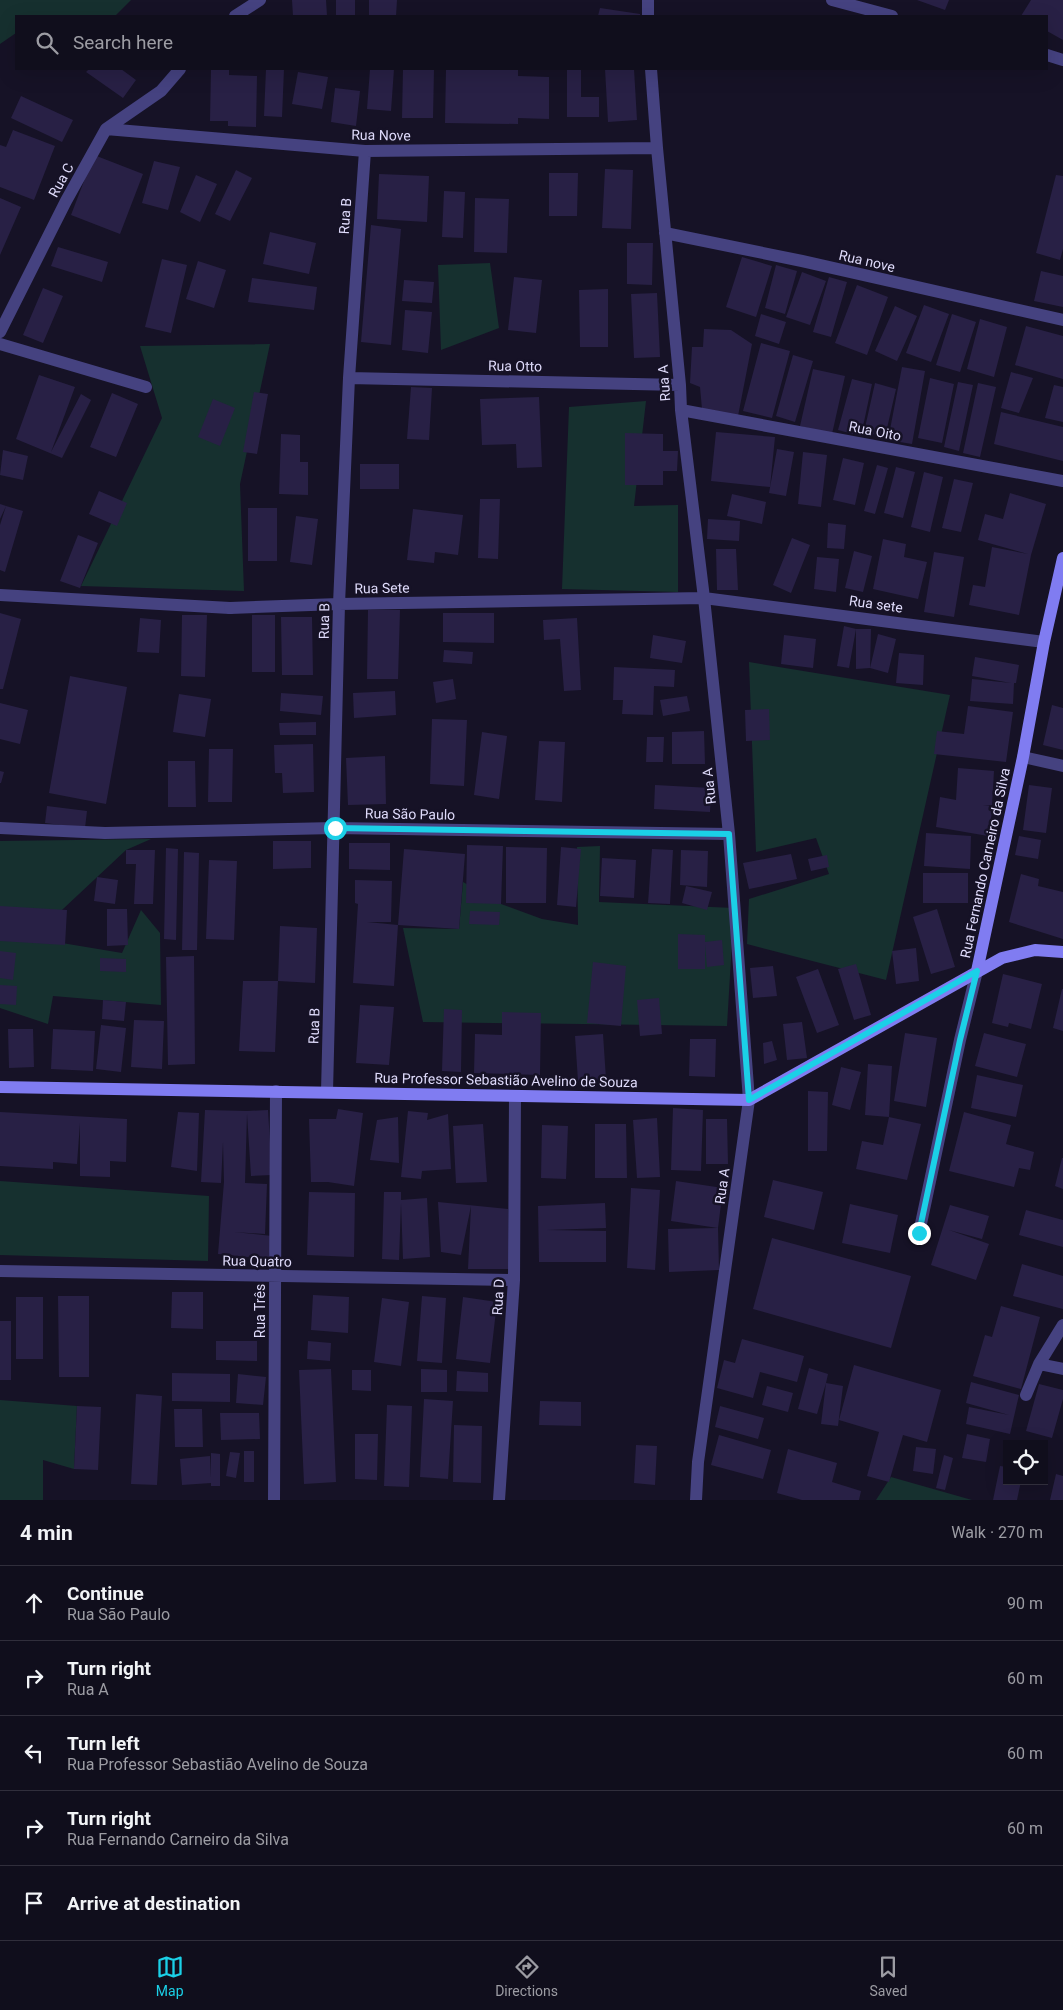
<!DOCTYPE html>
<html lang="en">
<head>
<meta charset="utf-8">
<style>
  :root { --surface:#100e1c; --page:#191725; --text:#f1f3f6; --muted:#9c9ca3; --line:#302e3b; --accent:#1bd0e7 }
  body { margin:0; font-family:Roboto,sans-serif; background:var(--page); color:var(--text) }
  .controls { position:absolute; right:15px; bottom:15px; display:grid; overflow:hidden; border-radius:0px; box-shadow:0 5px 20px #0002 }
  .controls button { width:45px; height:45px; display:grid; place-items:center; padding:0; border:0; border-bottom:1px solid var(--line); background:var(--surface); color:var(--text); font:25px sans-serif }
  .stop { position:absolute; width:15px; height:15px; margin:-11px; border:4px solid #1bd0e7; border-radius:50%; background:#fff }
  .stop.end { background:#1bd0e7; border-color:#fff; box-shadow:0 1px 5px #0008 }
  .list { margin:0; padding:0; list-style:none }
  h2 { display:flex; justify-content:space-between; align-items:center; height:65px; margin:0; padding:0 20px; font-size:21px }
  h2 small { font-size:16px; font-weight:400; color:var(--muted) }
  .list li { display:grid; grid-template-columns:32px 1fr auto; gap:15px; align-items:center; box-sizing:border-box; height:75px; padding:0 20px; border-top:1px solid var(--line) }
  .list b { display:block; font-size:19px; white-space:nowrap }
  .list p { margin:0; font-size:16px; white-space:nowrap; color:var(--muted) }
  .list em { font-size:16px; font-style:normal; color:var(--muted) }
  .icon { flex:none; width:28px; height:28px; fill:none; stroke:currentColor; stroke-width:2; stroke-linecap:round; stroke-linejoin:round }
  .map { position:relative; flex:none; width:1063px; height:1500px; overflow:hidden }
  .search { position:absolute; background:var(--surface); box-shadow:0 5px 20px #0002; left:15px; right:15px; top:15px; height:55px; display:flex; align-items:center; gap:12px; box-sizing:border-box; padding:0 18px; border-radius:0px; color:var(--muted); font-size:19px }
  .sheet { height:440px; background:var(--surface) }
  nav { display:flex; justify-content:space-around; align-items:center; box-sizing:border-box; height:70px; border-top:1px solid var(--line); background:var(--surface); font-size:14px; color:var(--muted) }
  nav a { display:grid; justify-items:center; gap:2px }
  nav .on { color:var(--accent) }
  .map>svg:first-child { display:block }
  .green { fill:#16302f }
  .building { fill:#282045 }
  .lines { fill:none; stroke-linecap:round; stroke-linejoin:round }
  .lane { stroke:#454280; stroke-width:12 }
  .street { stroke:#454280; stroke-width:12 }
  .secondary { stroke:#807cf1; stroke-width:12 }
  .route { stroke:#1bd0e7; stroke-width:6 }
  .labels { text-anchor:middle; dominant-baseline:central; stroke-width:5; stroke-linejoin:round; paint-order:stroke }
  .street-label { font-size:14px; fill:#dfdbfb; stroke:#161226 }
</style>
</head>
<body>
<div class="map">
<svg width="1063" height="1500" viewBox="0 0 1063 1500">
  <rect width="100%" height="100%" fill="#161226"/>
  <!-- green -->
  <path class="green" d="M0,0H131L115,16H16V33L0,44Z
    M490,263L499,328L441,350L438,265Z
    M270,344L240,484L244,591L81,586L162,418L140,346Z
    M646,401L634,506L678,505V592L562,589L569,407Z
    M749,662L950,695L886,980L747,944L749,899L829,874L816,838L756,852Z
    M151,839L126,850L32,938L122,953L141,910L160,933L161,1005L53,996L48,1024L0,1008V841Z
    M600,846L599,902L734,908L727,1026L423,1022L403,928L459,929L463,882L501,904L542,919L578,925L577,847Z
    M0,1181L209,1196L208,1261L0,1255Z
    M0,1400L77,1406L74,1469L43,1460V1500H0Z
    M891,1477L972,1500H876Z"/>
  <!-- building -->
  <path class="building" d="M292,0H326L327,16H293Z
    M336,0H355V16H336Z
    M369,0H397L396,16H369Z
    M917,0H949L945,10Z
    M1031,0H1063V40L1047,31V16H1021Z
    M600,8L640,14V16H598Z
    M89,69H121L136,80L123,98L86,72Z
    M211,69H229V75L257,76L256,127L228,126V121H210Z
    M266,69H284L282,117L264,116Z
    M370,69H394L391,111L367,109Z
    M403,69H434L433,118H402Z
    M446,69H518V76L549,77V119L518,118V124L445,123Z
    M567,69H581V97H599V117H567Z
    M605,69H634L637,120L608,122Z
    M298,72L328,77L322,109L292,104Z
    M335,88L360,91L356,126L331,122Z
    M21,96L73,120L62,142L11,118Z
    M13,130L55,146L34,200L0,187V145L6,147Z
    M94,155L143,174L120,234L71,215Z
    M154,161L180,167L168,210L142,203Z
    M605,169L633,170L631,229L602,228Z
    M236,170L252,178L230,221L215,214Z
    M549,173H578L577,216H549Z
    M379,174L429,176L427,222L377,219Z
    M196,175L217,184L200,222L180,212Z
    M1056,175L1063,176V249L1060,260L1036,253Z
    M444,191L465,192L463,238L442,237Z
    M0,198L21,207L0,255Z
    M475,198L509,199L507,253L474,252Z
    M371,225L401,229L391,345L361,342Z
    M270,232L316,243L309,274L263,264Z
    M627,243H653L652,285L627,284Z
    M58,247L108,262L102,282L51,266Z
    M742,257L772,266L756,317L726,307Z
    M162,259L187,265L171,333L145,327Z
    M198,261L226,270L214,308L186,299Z
    M776,265L797,271L785,314L765,308Z
    M1041,271L1063,276V307L1034,301Z
    M802,272L826,281L810,325L786,317Z
    M514,277L542,280L536,333L508,330Z
    M829,277L847,282L831,337L813,332Z
    M252,278L317,287L314,310L248,302Z
    M404,280L434,282L432,303L402,301Z
    M857,285L888,297L867,355L835,343Z
    M43,288L63,296L43,343L23,335Z
    M608,289V347H580L579,290Z
    M657,293L660,357L634,358L631,294Z
    M924,305L949,314L931,362L906,353Z
    M895,306L917,316L897,361L875,351Z
    M405,310L432,312L428,353L402,350Z
    M761,314L786,322L779,344L755,336Z
    M952,314L976,322L960,372L936,365Z
    M980,319L1007,327L994,377L967,369Z
    M1026,326L1063,336V379L1015,365Z
    M704,329L731,330L752,344L738,416L702,409L700,387L690,383L692,347H703Z
    M761,343L790,351L772,418L743,411Z
    M793,355L813,361L795,422L776,416Z
    M902,367L925,371L912,444L888,440Z
    M813,369L845,376L832,434L800,426Z
    M1011,372L1033,378L1019,413L1001,408Z
    M39,375L75,387L51,452L81,394L91,400L62,458L16,439Z
    M930,378L954,384L942,443L918,438Z
    M852,379L872,384L861,436L838,430Z
    M958,382L973,385L959,451L944,447Z
    M875,383L896,389L885,437L864,432Z
    M978,383L996,387L980,457L963,453Z
    M1054,385L1063,387V422L1045,418Z
    M411,387L432,388L429,440L407,439Z
    M254,392L268,394L257,454L243,452Z
    M112,393L138,404L116,457L90,447Z
    M539,397L542,467L517,468L516,444L482,445L480,399Z
    M213,399L235,408L220,446L198,437Z
    M1001,412L1063,427V461L994,444Z
    M716,432L775,437L770,487L711,481Z
    M625,433L663,434V451H678L677,471H663V485H625Z
    M281,434L300,435V462H308V495L279,494Z
    M777,449L794,452L786,496L769,493Z
    M3,450L28,456L23,480L0,475Z
    M803,452L827,455L821,507L798,504Z
    M843,458L864,463L855,505L833,500Z
    M360,464H399V489H360Z
    M877,465L888,468L875,514L864,511Z
    M896,467L915,472L903,518L884,513Z
    M924,472L943,477L930,532L911,527Z
    M954,479L973,483L961,532L942,528Z
    M99,491L127,503L117,526L89,514Z
    M1010,493L1046,504L1031,555L1019,615L969,605L973,585L985,587L992,547L1028,554L978,540L985,514L1003,519Z
    M732,494L766,502L762,524L727,516Z
    M480,499H500L498,559L478,558Z
    M0,504L6,506L0,519Z
    M6,506L23,511L5,572L0,570V525Z
    M248,508H277V561H248Z
    M413,509L463,515L458,555L435,552L434,563L407,560Z
    M296,516L318,519L312,565L290,562Z
    M708,519L740,521L739,541L707,539Z
    M828,523L846,525L844,549L827,548Z
    M78,535L98,543L80,588L60,581Z
    M792,538L810,545L791,593L773,585Z
    M883,539L906,544L904,557L927,562L918,599L873,589Z
    M716,549H736L738,590H717Z
    M854,551L872,556L863,592L845,588Z
    M934,552L964,557L954,617L924,612Z
    M817,557L839,559L836,592L814,589Z
    M368,610H400L398,679H367Z
    M0,613L21,619L3,689H0Z
    M443,613H494V643L443,642Z
    M182,615H207L205,677L181,676Z
    M252,615H275V672H252Z
    M281,617H312L313,675H282Z
    M140,618L161,620L159,653L137,652Z
    M577,618L581,690L564,691L560,639L544,640L543,620Z
    M844,626L856,629L849,668L837,666Z
    M856,629H871L870,668L856,669Z
    M878,634L896,639L888,673L870,668Z
    M653,635L686,641L682,663L650,658Z
    M784,635L816,639L813,668L781,664Z
    M444,650L473,652L472,664L443,662Z
    M899,653L924,655L923,685L896,683Z
    M975,657L1019,665L1016,683H1014L1013,704L970,701L972,679L1011,683L972,676Z
    M614,667L675,670L674,687L654,686L653,715L622,714L623,700H613Z
    M70,676L127,687L106,804L49,793Z
    M453,679L456,699L436,703L433,682Z
    M395,691L396,715L354,718L353,693Z
    M281,693L323,696L321,715L280,711Z
    M179,694L211,699L205,737L173,732Z
    M687,696L690,711L663,716L660,700Z
    M0,703L28,710L20,744L0,739Z
    M1052,705L1063,708V750L1043,745Z
    M968,706L1013,712L1006,762L934,754L937,731L964,734Z
    M769,709L770,740L746,741L745,710Z
    M432,719L467,720L464,786L430,784Z
    M316,722V735H280L279,723Z
    M704,731L705,764H672V732Z
    M482,732L507,736L499,799L474,795Z
    M647,737H664L663,762H646Z
    M539,741L565,742L562,802L535,800Z
    M313,744L314,792L283,793L282,773H275L274,745Z
    M209,749H233L232,802H208Z
    M385,756L386,804L348,805L346,758Z
    M168,761H195L196,807H168Z
    M958,768L994,771L992,805H983L993,806L988,836L936,827L940,797L956,800Z
    M0,771L4,772L1,783H0Z
    M655,785L711,788L710,812L654,809Z
    M1029,785L1052,788L1046,833L1023,830Z
    M47,806L87,811L85,828L45,823Z
    M926,833L971,836L970,869L924,866Z
    M1019,836L1041,840L1038,859L1015,855Z
    M273,841H311V868L273,869Z
    M349,843H390V870L349,869Z
    M467,845L503,846L501,904L466,903Z
    M506,847L547,848L546,903H506Z
    M561,847L581,849L576,907L557,905Z
    M166,848L178,849L176,940L164,939Z
    M404,849L465,854L459,929L398,925Z
    M652,849L673,850L670,904L648,903Z
    M126,850H155L153,904H134L136,864H126Z
    M681,850L708,851L707,887L680,885Z
    M184,852L199,853L197,950H182Z
    M791,854L797,879L749,889L743,863Z
    M827,855L829,867L811,871L808,859Z
    M602,858L636,860L634,898L600,896Z
    M209,860L237,861L234,940L206,939Z
    M923,873H968V903H923Z
    M1021,874L1039,879L1038,886L1063,892V939L1009,922Z
    M97,877L118,880L115,904L94,901Z
    M355,880L392,881L391,922H367L398,925L394,986L353,983L358,904L355,903Z
    M686,886L712,892L707,910L682,903Z
    M0,906L67,910L65,945L0,941Z
    M107,909H127L128,945L107,946Z
    M937,909L955,967L931,974L913,917Z
    M470,911L500,912L499,925L469,924Z
    M280,926L317,928L315,983L278,981Z
    M678,934L705,935V942L722,940L724,965L707,967L705,944V969H678Z
    M916,948L919,981L896,984L892,951Z
    M0,951L16,953L13,980L0,978Z
    M194,956L195,1064L168,1065L166,957Z
    M100,958L126,959V972L100,971Z
    M593,962L626,966L621,1026L587,1023Z
    M856,964L871,1015L854,1020L838,969Z
    M773,966L777,996L753,998L750,968Z
    M818,969L839,1025L817,1033L796,977Z
    M1003,974L1042,984L1031,1029L1009,1023L1008,1027L992,1023Z
    M243,981H278L275,1052L239,1051Z
    M0,985L17,986L16,1005L0,1004Z
    M1062,989H1063V1031L1053,1028Z
    M659,998L662,1034L640,1036L637,1000Z
    M103,1000L126,1002L124,1021L102,1019Z
    M360,1005L394,1007L389,1065L356,1063Z
    M444,1009L462,1010L461,1072L442,1071Z
    M502,1012L541,1013L540,1075L474,1073L475,1034L502,1035Z
    M134,1020L164,1021L162,1069L131,1067Z
    M802,1022L807,1058L787,1060L783,1024Z
    M101,1025L126,1028L121,1072L96,1069Z
    M8,1029H33L34,1067L9,1068Z
    M53,1029L95,1031L93,1071L51,1069Z
    M905,1033L937,1038L926,1107L894,1101Z
    M984,1033L1026,1044L1017,1077L975,1066Z
    M603,1034L606,1079L578,1081L575,1036Z
    M690,1039H716L715,1077L689,1076Z
    M772,1041L777,1060L764,1064L763,1043Z
    M868,1064L892,1066L889,1117L921,1124L907,1180L856,1169L862,1141L883,1145L889,1117L865,1115Z
    M841,1067L861,1072L850,1110L832,1105Z
    M977,1075L1023,1085L1016,1117L971,1108Z
    M808,1091L828,1092L827,1151H808Z
    M673,1108L703,1110L701,1171L671,1170Z
    M338,1109L363,1113L354,1186L328,1182H311L309,1119H336Z
    M205,1110L247,1111L268,1110L272,1175L251,1176L247,1114L245,1183L267,1184L265,1234L234,1232L272,1236L269,1259L218,1254L224,1182L223,1142L221,1183L201,1182Z
    M408,1111L428,1113L427,1120L448,1114L451,1169L422,1171L421,1179L401,1177Z
    M0,1112L127,1119L126,1162L110,1161V1177L80,1176V1123L77,1164L53,1162V1169L0,1166Z
    M178,1112L199,1113L197,1171L171,1167Z
    M964,1112L1011,1125L1006,1144L1034,1152L1030,1170L1019,1168L1014,1187L949,1171Z
    M398,1117L399,1163L370,1160L377,1120Z
    M657,1118L660,1177L637,1178L633,1120Z
    M706,1119H727L728,1164H706Z
    M483,1124L487,1182L456,1183L453,1126Z
    M595,1124H626L627,1178H595Z
    M542,1125L568,1126L566,1179L541,1178Z
    M1062,1158H1063V1189L1055,1186Z
    M773,1180L823,1192L814,1230L764,1217Z
    M676,1181L723,1188L718,1228L719,1270L669,1272L668,1229L718,1228L671,1221Z
    M631,1188L660,1190L655,1270L627,1268Z
    M309,1192L355,1193L354,1257L307,1255Z
    M384,1192H401V1200L427,1198L430,1257L403,1259L401,1203L399,1260L382,1259Z
    M438,1202L508,1209L509,1269H468L471,1206L461,1255L441,1252Z
    M605,1203L606,1228L547,1230L606,1231V1262H539L538,1206Z
    M850,1204L898,1215L890,1253L842,1243Z
    M950,1205L989,1216L982,1239L949,1230L989,1244L976,1280L931,1265Z
    M1026,1210L1063,1220V1247L1019,1235Z
    M772,1238L911,1276L891,1348L753,1309Z
    M1022,1264L1063,1276V1309L1013,1296Z
    M172,1292H203V1329L171,1328Z
    M313,1295L349,1297L348,1333L311,1330Z
    M58,1296H89V1377H59Z
    M422,1296L446,1298L442,1363L417,1361Z
    M16,1297H43V1359H16Z
    M463,1297L497,1302L490,1363L456,1359Z
    M382,1298L409,1302L401,1366L374,1362Z
    M1001,1306L1040,1317L1021,1389L973,1376L985,1335L992,1337Z
    M0,1321H11V1380H0Z
    M742,1339L804,1356L797,1382L760,1372L753,1398L717,1388L724,1360L735,1363Z
    M216,1341H257V1361L216,1360Z
    M308,1341L331,1343L330,1361L307,1359Z
    M854,1365L941,1390L927,1442L903,1435L889,1482L867,1476L879,1432L839,1420Z
    M809,1368L828,1374L826,1383L843,1386L838,1426L821,1424L826,1383L817,1414L798,1409Z
    M331,1369L336,1482L304,1484L299,1370Z
    M421,1369L447,1370V1392H421Z
    M352,1370H371V1391L352,1390Z
    M457,1371L488,1373V1392L456,1391Z
    M172,1373L230,1374V1402L172,1401Z
    M238,1374L266,1377L263,1405L236,1403Z
    M971,1382L1019,1395L1010,1434L966,1424L969,1407L1009,1415L966,1403Z
    M1039,1384L1063,1390V1399L1052,1438L1026,1431Z
    M767,1386L793,1393L788,1412L762,1405Z
    M136,1394L162,1396L157,1485L131,1484Z
    M424,1399L453,1401L448,1479L420,1477Z
    M540,1401L581,1402V1426L539,1425Z
    M387,1405L412,1406L409,1487L384,1486Z
    M77,1406L101,1407L98,1470L74,1469Z
    M720,1406L764,1418L758,1439L715,1427Z
    M174,1409H202L203,1447H175Z
    M220,1413H259L260,1439L221,1440Z
    M454,1425L482,1426L481,1483L453,1482Z
    M355,1434H378L377,1480L355,1479Z
    M967,1434L990,1439L986,1462L962,1458Z
    M719,1435L771,1450L763,1479L711,1465Z
    M636,1445L657,1446L655,1485L634,1483Z
    M916,1447L936,1449L933,1474L913,1471Z
    M788,1449L837,1463L832,1482L861,1491L859,1500H802L777,1493Z
    M244,1451H254V1482H244Z
    M230,1452L240,1453L236,1478L226,1476Z
    M211,1453L220,1454V1486H211V1483L182,1485L180,1459L210,1456L211,1478Z
    M944,1455L953,1458L945,1490L936,1488Z
    M1000,1466L1007,1467V1481H1021L1017,1500H993Z
    M1056,1474L1063,1476V1500H1050Z"/>
  <g class="lines">
    <!-- lane -->
    <path class="lane" d="M0,344L146,387
      M0,595L230,608"/>
    <!-- street -->
    <path class="street" d="M832,0L892,16
      M235,16L260,0
      M648,16V0
      M1047,55L1063,60
      M651,69L657,148L680,385L681,410L704,598L729,834L749,1100L698,1462L696,1500
      M106,129L365,151L657,148
      M665,233L802,261L1063,320
      M0,332L66,201L106,129L161,91L180,69
      M349,378L680,385
      M681,410L1063,481
      M230,608L339,604L704,598L1044,642
      M1023,757L1063,766
      M0,828L105,833L335,828L729,834
      M327,1092L339,604L349,378L365,151
      M919,1233L960,1040L977,971
      M0,1271L514,1280
      M1039,1364L1063,1369
      M1026,1395L1039,1364L1063,1325
      M274,1500L276,1091
      M499,1500L514,1280L515,1096"/>
    <!-- secondary -->
    <path class="secondary" d="M977,971L1023,757L1044,642L1063,558
      M0,1087L749,1100L1002,958L1035,950L1063,952"/>
  </g>
  <g class="lines">
    <!-- route -->
    <path class="route" d="M335,828L729,834L749,1100L977,971L960,1040L919,1233"/>
  </g>
  <g class="labels">
    <!-- street labels -->
    <g class="street-label">
      <text transform="translate(381 135) rotate(1)">Rua Nove</text>
      <text transform="translate(61 180) rotate(-61)">Rua C</text>
      <text transform="translate(345 216) rotate(-86)">Rua B</text>
      <text transform="translate(867 261) rotate(13)">Rua nove</text>
      <text transform="translate(515 366) rotate(1)">Rua Otto</text>
      <text transform="translate(664 383) rotate(-94)">Rua A</text>
      <text transform="translate(875 431) rotate(11)">Rua Oito</text>
      <text transform="translate(382 588) rotate(-1)">Rua Sete</text>
      <text transform="translate(876 604) rotate(8)">Rua sete</text>
      <text transform="translate(324 621) rotate(-89)">Rua B</text>
      <text transform="translate(709 786) rotate(-96)">Rua A</text>
      <text transform="translate(410 814) rotate(1)">Rua São Paulo</text>
      <text transform="translate(985 863) rotate(-78)">Rua Fernando Carneiro da Silva</text>
      <text transform="translate(314 1026) rotate(-88)">Rua B</text>
      <text transform="translate(506 1080) rotate(1)">Rua Professor Sebastião Avelino de Souza</text>
      <text transform="translate(722 1186) rotate(-82)">Rua A</text>
      <text transform="translate(257 1261) rotate(1)">Rua Quatro</text>
      <text transform="translate(498 1297) rotate(-87)">Rua D</text>
      <text transform="translate(260 1311) rotate(-90)">Rua Três</text>
    </g>
  </g>
</svg>
<div class="controls">
<button><svg class="icon" aria-label="locate" viewBox="0 0 24 24"><circle cx="12" cy="12" r="6"/><path d="M12 2v4M12 18v4M2 12h4M18 12h4"/></svg></button>
</div>
<div class="stop" style="left:335px;top:828px"></div>
<div class="stop end" style="left:919px;top:1233px"></div>
<div class="search"><svg class="icon" aria-label="search" viewBox="0 0 24 24"><circle cx="10" cy="10" r="6"/><path d="M15 15l6 6"/></svg>Search here</div>
</div>
<section class="sheet">
<h2>4 min<small>Walk · 270 m</small></h2>
<ul class="list">
<li><svg class="icon" aria-label="ahead" viewBox="0 0 24 24"><path d="M12 20V5M6 11l6-6 6 6"/></svg><div><b>Continue</b><p>Rua São Paulo</p></div><em>90 m</em></li>
<li><svg class="icon" aria-label="right" viewBox="0 0 24 24"><path d="M7 20v-9h11M14 6l5 5-5 5"/></svg><div><b>Turn right</b><p>Rua A</p></div><em>60 m</em></li>
<li><svg class="icon" aria-label="left" viewBox="0 0 24 24"><path d="M17 20v-9H6M10 6l-5 5 5 5"/></svg><div><b>Turn left</b><p>Rua Professor Sebastião Avelino de Souza</p></div><em>60 m</em></li>
<li><svg class="icon" aria-label="right" viewBox="0 0 24 24"><path d="M7 20v-9h11M14 6l5 5-5 5"/></svg><div><b>Turn right</b><p>Rua Fernando Carneiro da Silva</p></div><em>60 m</em></li>
<li><svg class="icon" aria-label="arrive" viewBox="0 0 24 24"><path d="M6 21V4h12l-3 4 3 4H6"/></svg><div><b>Arrive at destination</b></div></li>
</ul>
</section>
<nav>
<a class="on"><svg class="icon" aria-label="map" viewBox="0 0 24 24"><path d="M3 6l6-2 6 2 6-2v14l-6 2-6-2-6 2zM9 4v14M15 6v14"/></svg>Map</a>
<a><svg class="icon" aria-label="directions" viewBox="0 0 24 24"><path d="M12 3l9 9-9 9-9-9zM9 14v-3h6M13 9l2 2-2 2"/></svg>Directions</a>
<a><svg class="icon" aria-label="saved" viewBox="0 0 24 24"><path d="M7 4h10v16l-5-4-5 4z"/></svg>Saved</a>
</nav>
</body>
</html>
